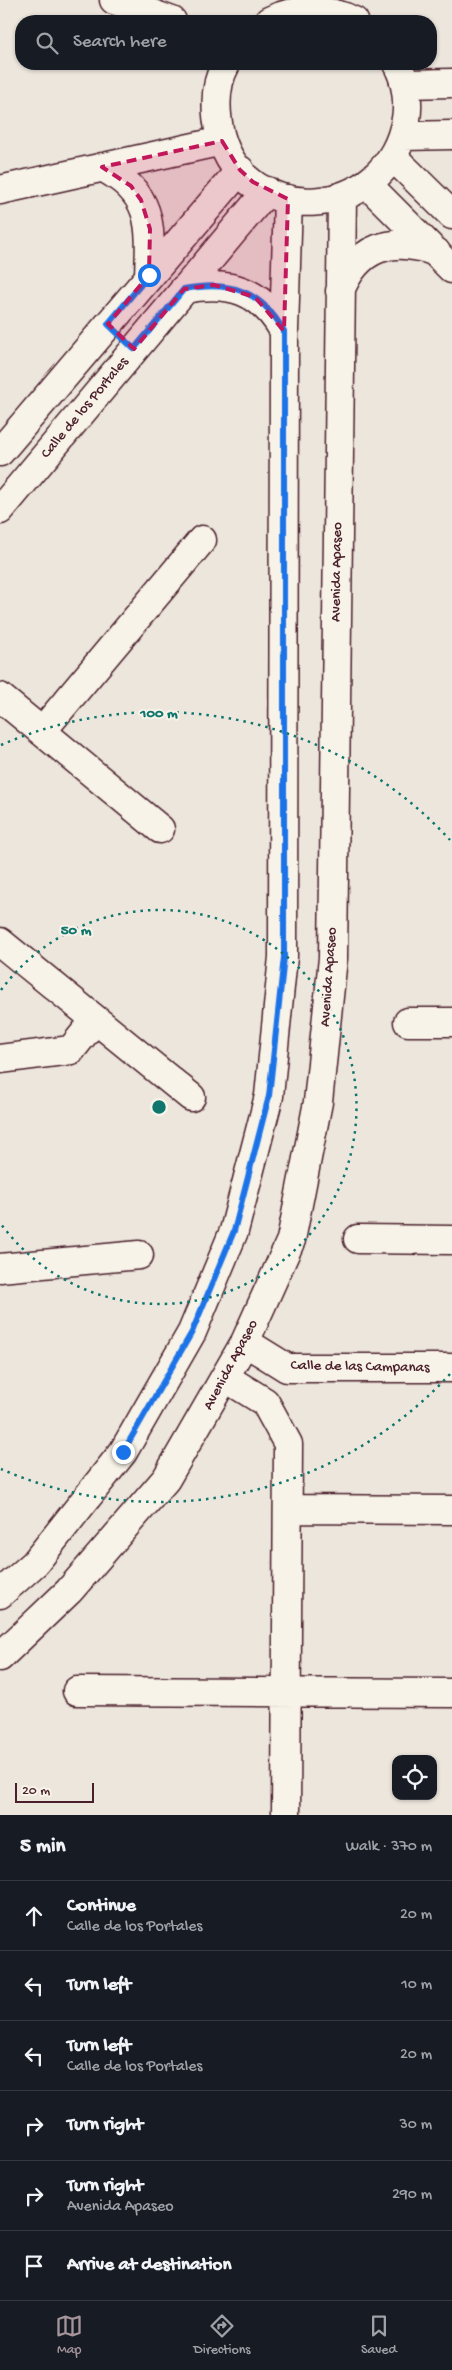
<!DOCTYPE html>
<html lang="en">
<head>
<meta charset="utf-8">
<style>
  :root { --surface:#171b24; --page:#20242c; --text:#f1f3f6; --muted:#9ea1a6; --line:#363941; --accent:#a6949b }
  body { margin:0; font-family:"Gochi Hand",sans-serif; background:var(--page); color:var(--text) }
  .controls { position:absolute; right:15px; bottom:15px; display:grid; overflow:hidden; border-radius:10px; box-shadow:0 1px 4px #0004 }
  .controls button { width:45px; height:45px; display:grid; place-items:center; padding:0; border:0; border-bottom:1px solid var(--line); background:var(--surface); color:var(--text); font:25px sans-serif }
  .scale { position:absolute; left:15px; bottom:12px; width:79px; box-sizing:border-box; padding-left:5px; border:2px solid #4a1f2b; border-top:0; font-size:14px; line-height:18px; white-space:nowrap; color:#4a1f2b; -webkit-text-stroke:4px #f7f3e8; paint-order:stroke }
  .stop { position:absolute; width:15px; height:15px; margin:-11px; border:4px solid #1a73e8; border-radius:50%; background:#fff }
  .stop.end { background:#1a73e8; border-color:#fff; box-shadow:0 1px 5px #0008 }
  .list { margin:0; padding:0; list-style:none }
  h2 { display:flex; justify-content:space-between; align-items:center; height:65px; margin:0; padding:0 20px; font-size:21px }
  h2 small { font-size:16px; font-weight:400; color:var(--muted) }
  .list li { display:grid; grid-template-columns:32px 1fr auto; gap:15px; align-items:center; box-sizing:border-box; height:70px; padding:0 20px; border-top:1px solid var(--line) }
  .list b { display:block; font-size:19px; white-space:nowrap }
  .list p { margin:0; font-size:16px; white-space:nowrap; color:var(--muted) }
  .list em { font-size:16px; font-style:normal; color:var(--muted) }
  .icon { flex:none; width:28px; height:28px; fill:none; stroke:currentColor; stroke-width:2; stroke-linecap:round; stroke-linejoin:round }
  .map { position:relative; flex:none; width:452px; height:1815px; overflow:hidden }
  .search { position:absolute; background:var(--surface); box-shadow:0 1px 4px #0004; left:15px; right:15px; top:15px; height:55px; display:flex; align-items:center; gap:12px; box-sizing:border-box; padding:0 18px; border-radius:20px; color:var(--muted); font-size:19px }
  .sheet { height:485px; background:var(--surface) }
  nav { display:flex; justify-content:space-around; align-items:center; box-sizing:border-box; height:70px; border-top:1px solid var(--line); background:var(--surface); font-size:14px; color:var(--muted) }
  nav a { display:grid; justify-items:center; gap:2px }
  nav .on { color:var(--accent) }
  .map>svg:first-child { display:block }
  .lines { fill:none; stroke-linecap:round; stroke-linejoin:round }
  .minor-casing { stroke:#4a1f2b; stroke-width:31 }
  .minor { stroke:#f7f3e8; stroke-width:28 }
  .route { stroke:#1a73e8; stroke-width:6 }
  .marked { fill:#c2185b; fill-opacity:0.2; stroke:#c2185b; stroke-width:4; stroke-dasharray:10 6; stroke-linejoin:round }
  .ring { fill:none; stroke:#0f766e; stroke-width:2.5; stroke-dasharray:2.5 5 }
  .labels { text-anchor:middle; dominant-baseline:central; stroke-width:4; stroke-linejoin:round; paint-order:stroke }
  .street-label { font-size:15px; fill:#4a1f2b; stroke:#f7f3e8 }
  .centre { fill:#0f766e; stroke:#f7f3e8; stroke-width:2.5 }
  .ring-label { font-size:15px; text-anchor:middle; font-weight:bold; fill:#0f766e; stroke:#f7f3e8; stroke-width:4; stroke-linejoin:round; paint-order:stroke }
</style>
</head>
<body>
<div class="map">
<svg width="452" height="1815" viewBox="0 0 452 1815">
  <rect width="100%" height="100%" fill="#ece6dd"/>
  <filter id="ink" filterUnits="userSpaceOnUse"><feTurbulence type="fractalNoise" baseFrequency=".02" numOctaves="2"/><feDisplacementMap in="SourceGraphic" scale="10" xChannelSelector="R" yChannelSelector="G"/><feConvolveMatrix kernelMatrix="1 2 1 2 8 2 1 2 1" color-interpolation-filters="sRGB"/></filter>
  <g filter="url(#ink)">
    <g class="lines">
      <!-- minor casing -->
      <g class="minor-casing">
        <path id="minor" d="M114,0L172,21
          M269,21C294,8 328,8 354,21
          M226,64C214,85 215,111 220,134C245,230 388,223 406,119C409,102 406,80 397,64
          M405,84L452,83
          M403,136L452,135
          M393,157L452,215
          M102,167C153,193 151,225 149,275
          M367,184L452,269
          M0,190L222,141
          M184,289C230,281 260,289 284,331
          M340,291C358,246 392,236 436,252
          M0,452L240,170
          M0,510L267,191
          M0,697L160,829
          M42,731L202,540
          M0,942L191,1097
          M408,1022H452
          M0,1059L71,1050L95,1020
          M358,1239L452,1240
          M0,1268L139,1255
          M245,1342L287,1368H452
          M226,1378L265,1402L288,1444L286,1815
          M288,1509L452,1510
          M0,1594L35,1563L123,1452L192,1332L234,1231L269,1096L283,957L284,331L288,199
          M0,1657L69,1591L166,1479L245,1342L291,1240L318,1102L333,958L342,197
          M77,1691L452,1693"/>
      </g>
      <!-- minor -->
      <use href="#minor" class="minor"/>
    </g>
  </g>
  <g class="lines" filter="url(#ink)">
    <!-- route -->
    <path class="route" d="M123,1452L192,1332L234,1231L269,1096L284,957V331C260,289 230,281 184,289L134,349L108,324L149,275"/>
  </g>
  <!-- marked area -->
  <path class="marked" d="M222,141L240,170L253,182L288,199L284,331L255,297L214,285L184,289L134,349L108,324L149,275L150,229L141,200L131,186L102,167Z"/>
  <!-- distance rings -->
  <g class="ring">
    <path d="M1 990A197 197 0 1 1 1 1224"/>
    <path d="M450 1374A395 395 0 0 1 1 1469M1 745A395 395 0 0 1 450 840"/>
  </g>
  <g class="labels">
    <!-- street labels -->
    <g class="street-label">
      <text transform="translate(85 408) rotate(-50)">Calle de los Portales</text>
      <text transform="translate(337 572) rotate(-89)">Avenida Apaseo</text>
      <text transform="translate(329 977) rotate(-86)">Avenida Apaseo</text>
      <text transform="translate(231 1365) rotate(-62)">Avenida Apaseo</text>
      <text transform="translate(360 1367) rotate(1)">Calle de las Campanas</text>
    </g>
  </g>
  <circle cx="159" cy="1107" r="8" class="centre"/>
  <g class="ring-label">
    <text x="159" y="717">100 m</text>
    <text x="76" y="934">50 m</text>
  </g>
</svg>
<div class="controls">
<button><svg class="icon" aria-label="locate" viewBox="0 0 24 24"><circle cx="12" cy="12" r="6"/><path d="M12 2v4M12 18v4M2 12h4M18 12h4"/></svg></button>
</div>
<div class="scale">20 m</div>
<div class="stop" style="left:149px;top:275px"></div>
<div class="stop end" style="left:123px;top:1452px"></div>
<div class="search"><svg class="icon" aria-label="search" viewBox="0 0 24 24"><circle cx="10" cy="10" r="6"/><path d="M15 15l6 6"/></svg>Search here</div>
</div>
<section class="sheet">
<h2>5 min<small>Walk · 370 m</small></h2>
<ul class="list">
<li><svg class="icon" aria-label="ahead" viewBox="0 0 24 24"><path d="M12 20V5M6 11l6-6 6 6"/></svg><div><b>Continue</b><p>Calle de los Portales</p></div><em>20 m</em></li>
<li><svg class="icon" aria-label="left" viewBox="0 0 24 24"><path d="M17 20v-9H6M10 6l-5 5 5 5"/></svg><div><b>Turn left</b></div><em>10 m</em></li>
<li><svg class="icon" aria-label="left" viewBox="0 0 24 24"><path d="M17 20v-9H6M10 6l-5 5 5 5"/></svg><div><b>Turn left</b><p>Calle de los Portales</p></div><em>20 m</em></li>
<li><svg class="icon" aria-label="right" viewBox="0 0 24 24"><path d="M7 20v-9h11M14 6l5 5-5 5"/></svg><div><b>Turn right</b></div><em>30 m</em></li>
<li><svg class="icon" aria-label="right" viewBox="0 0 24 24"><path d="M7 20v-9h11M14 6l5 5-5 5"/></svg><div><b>Turn right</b><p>Avenida Apaseo</p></div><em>290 m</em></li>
<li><svg class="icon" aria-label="arrive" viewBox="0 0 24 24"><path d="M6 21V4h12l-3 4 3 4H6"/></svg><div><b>Arrive at destination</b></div></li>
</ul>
</section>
<nav>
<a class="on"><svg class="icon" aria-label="map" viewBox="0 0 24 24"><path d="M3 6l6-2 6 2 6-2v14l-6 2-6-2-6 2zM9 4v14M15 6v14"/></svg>Map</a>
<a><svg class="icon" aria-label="directions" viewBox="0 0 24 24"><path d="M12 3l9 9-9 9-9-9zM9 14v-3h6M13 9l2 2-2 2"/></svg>Directions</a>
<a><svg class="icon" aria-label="saved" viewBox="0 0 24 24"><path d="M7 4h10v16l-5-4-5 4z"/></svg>Saved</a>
</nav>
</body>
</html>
